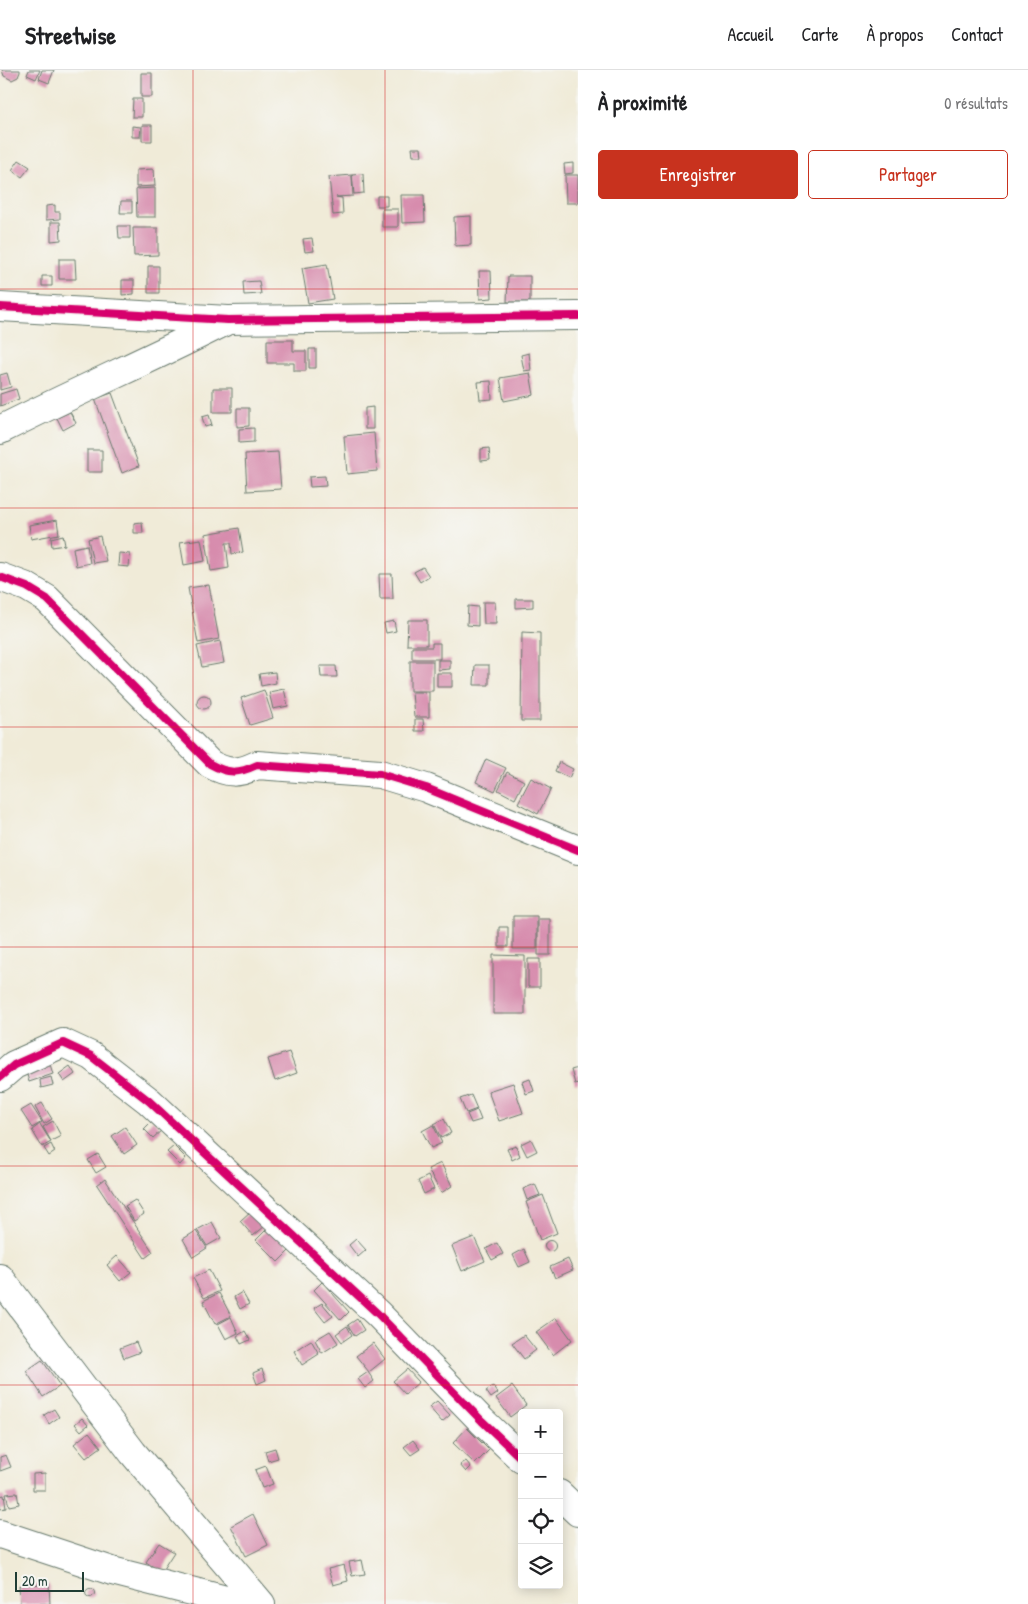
<!DOCTYPE html>
<html lang="fr">
<head>
<meta charset="utf-8">
<style>
  :root { --surface:#fff; --page:#f2f2f2; --text:#202124; --muted:#757577; --line:#e0e0e0; --accent:#c8321e }
  body { margin:0; font-family:"Patrick Hand",sans-serif; background:var(--page); color:var(--text) }
  .controls { position:absolute; right:15px; bottom:15px; display:grid; overflow:hidden; border-radius:5px; box-shadow:0 2px 12px #0003 }
  .controls button { width:45px; height:45px; display:grid; place-items:center; padding:0; border:0; border-bottom:1px solid var(--line); background:var(--surface); color:var(--text); font:25px sans-serif }
  .scale { position:absolute; left:15px; bottom:12px; width:69px; box-sizing:border-box; padding-left:5px; border:2px solid #1f3d34; border-top:0; font-size:14px; line-height:18px; white-space:nowrap; color:#1f3d34; -webkit-text-stroke:4px #f6f6f2; paint-order:stroke }
  .list { margin:0; padding:0; list-style:none }
  h2 { display:flex; justify-content:space-between; align-items:center; height:65px; margin:0; padding:0 20px; font-size:21px }
  h2 small { font-size:16px; font-weight:400; color:var(--muted) }
  .actions { display:flex; gap:10px; padding:15px 20px }
  .actions a { flex:1; padding:11px 0; border:1px solid var(--accent); border-radius:5px; text-align:center; font-size:18px; color:var(--accent) }
  .actions .main { background:var(--accent); color:#fff }
  .icon { flex:none; width:28px; height:28px; fill:none; stroke:currentColor; stroke-width:2; stroke-linecap:round; stroke-linejoin:round }
  .map { position:relative; flex:none; width:578px; height:1534px; overflow:hidden }
  header { display:flex; align-items:center; gap:30px; box-sizing:border-box; height:70px; padding:0 25px; background:var(--surface); border-bottom:1px solid var(--line) }
  header strong { font-size:24px }
  nav { display:flex; gap:28px; margin-inline-start:auto; font-size:18px }
  main { display:flex }
  aside { flex:1; background:var(--surface) }
  .map>svg:first-child { display:block }
  .building { fill:#d78cad }
  .lines { fill:none; stroke-linecap:round; stroke-linejoin:round }
  .minor-casing { stroke:#687a6d; stroke-width:30 }
  .minor { stroke:#fff; stroke-width:28 }
  .cycleway-casing { stroke:#f6f6f2; stroke-width:11 }
  .cycleway { stroke:#d6006c; stroke-width:8 }
  .grid { fill:none; stroke:#d62828; stroke-width:1; stroke-opacity:0.55 }
</style>
</head>
<body>
<header>
<strong>Streetwise</strong>
<nav><a>Accueil</a><a>Carte</a><a>À propos</a><a>Contact</a></nav>
</header>
<main>
<div class="map">
<svg width="578" height="1534" viewBox="0 0 578 1534">
  <rect width="100%" height="100%" fill="#f6f6f2"/>
  <filter id="ink" filterUnits="userSpaceOnUse"><feTurbulence type="fractalNoise" baseFrequency=".02" numOctaves="2"/><feDisplacementMap in="SourceGraphic" scale="10" xChannelSelector="R" yChannelSelector="G"/><feConvolveMatrix kernelMatrix="1 2 1 2 8 2 1 2 1" color-interpolation-filters="sRGB"/></filter>
  <filter id="wash" filterUnits="userSpaceOnUse"><feTurbulence type="fractalNoise" baseFrequency=".0096" numOctaves="4" result="noise"/><feDisplacementMap in="SourceGraphic" scale="20" xChannelSelector="R" yChannelSelector="G"/><feGaussianBlur stdDeviation="1.12" result="paint"/><feColorMatrix in="noise" values="0 0 0 0 0 0 0 0 0 0 0 0 0 0 0 0 0 1.4 0 .05"/><feComposite in="paint" operator="in"/></filter>
  <g filter="url(#wash)">
    <rect width="100%" height="100%" fill="#f0ebd8"/>
    <g id="blocks">
      <!-- building -->
      <path class="building" d="M2,0H20V2L18,7L12,10L4,6Z
        M29,0H40L36,9L27,5Z
        M42,0H54L49,13L39,9Z
        M141,3H152V27H141Z
        M133,29H142V47H132Z
        M142,55H152V71H142Z
        M132,56L141,57L140,67H132Z
        M412,78H421L422,86H413Z
        M19,90L30,97L22,107L12,100Z
        M573,93V103L565,104L564,94Z
        M154,99L155,116L136,117V100Z
        M363,104L364,123L354,124L352,105Z
        M352,105L353,126L336,127L342,128L343,144L333,145L329,107Z
        M565,105H578V133H566Z
        M155,118V147H137L136,119Z
        M401,125H424L425,152L402,153Z
        M377,126H387V136H377Z
        M121,131H132V143H120Z
        M55,135V142H60V149L46,150V136Z
        M382,139H398V157H382Z
        M471,146V175L455,176L454,147Z
        M51,152H60L61,170L51,171Z
        M118,156H130V168H119Z
        M133,158H158V185L134,186Z
        M312,168L314,181L305,182L303,169Z
        M59,189H75L76,209H59Z
        M327,194L333,229L308,233L302,198Z
        M148,196H159V223H148Z
        M479,201H491L492,228L480,229Z
        M42,206H52V216H42Z
        M508,206H530V232H507Z
        M122,210H134V224L122,225Z
        M259,211L261,224L244,225L243,212Z
        M267,270H293V281H306V301H294V293H267Z
        M309,279H316V298H309Z
        M529,283L531,300L524,301L521,285Z
        M7,303L11,317L0,320V305Z
        M530,303L534,325L504,331L500,308Z
        M491,311L492,329L480,330L478,312Z
        M213,318H232V342H213Z
        M16,319L19,329L0,336V324Z
        M112,323L139,396L122,403L95,329Z
        M373,337V359H365V338Z
        M237,338H249V356L237,357Z
        M70,342L76,353L63,360L57,348Z
        M209,345L212,355L205,357L202,347Z
        M254,358V372L239,373V359Z
        M374,363L377,401L347,404L344,366Z
        M489,378L490,390L481,391V379Z
        M87,380H102V402H87Z
        M278,382L281,419L247,421L245,384Z
        M325,406L326,416L310,417L309,407Z
        M57,450L59,464L31,469L29,455Z
        M142,452L143,463H134V453Z
        M239,458L243,482L232,484L231,473H226L229,498L211,501L205,464Z
        M63,465L65,475L52,477L51,468Z
        M100,466L106,491L93,493L88,469Z
        M201,469L205,491L184,495L180,472Z
        M87,475L90,493L76,496L73,478Z
        M119,483L130,484L129,497L118,496Z
        M423,497L429,506L420,512L414,502Z
        M379,504H392L393,529H380Z
        M209,515L219,569L198,573L188,518Z
        M516,529H533V537L516,538Z
        M483,532H495L496,554H484Z
        M468,536L478,537V556L467,555Z
        M408,550H427V575H407Z
        M394,551L396,561L386,563L384,553Z
        M522,562L540,563V651H521Z
        M220,571L224,593L202,597L197,576Z
        M432,573H440V589H412V577H432Z
        M438,590H450V599L438,600Z
        M410,591H433V621H410Z
        M475,595H489V615H474Z
        M320,596H336L337,607H321Z
        M275,602L276,613L261,616L259,604Z
        M437,603H452V617H437Z
        M284,619L288,636L273,639L269,622Z
        M264,620L273,648L250,655L241,628Z
        M412,622H429V647H414Z
        M197 632a7 7 0 1 1 14 0a7 7 0 1 1-14 0Z
        M415,649H423L424,661H415Z
        M486,689L506,698L495,721L476,712Z
        M559,692L573,699L569,708L555,701Z
        M507,702L524,711L515,729L498,720Z
        M531,708L551,719L538,744L518,733Z
        M513,846H537V879H513Z
        M538,849H550V885H538Z
        M499,857H508V877H499Z
        M493,885L525,886V944H493Z
        M528,889H540V917H528Z
        M289,982L297,1003L275,1011L268,989Z
        M49,991L53,1004L29,1012L25,998Z
        M70,996L75,1004L64,1012L59,1004Z
        M578,998V1013L575,1014L571,1000Z
        M51,1007L53,1015L41,1018L40,1010Z
        M530,1009L534,1021L526,1024L522,1012Z
        M513,1013L523,1043L499,1051L488,1021Z
        M471,1025L477,1039L466,1043L460,1029Z
        M42,1033L52,1049L44,1054L35,1037Z
        M31,1035L42,1052L32,1058L21,1041Z
        M477,1040L481,1050L471,1053L467,1044Z
        M444,1049L451,1063L441,1068L434,1054Z
        M153,1050L162,1060L153,1068L144,1059Z
        M53,1051L61,1066L51,1071L43,1057Z
        M40,1054L51,1072L42,1077L32,1060Z
        M433,1055L442,1073L431,1078L422,1061Z
        M125,1057L137,1075L124,1084L112,1066Z
        M531,1069L537,1081L527,1086L521,1074Z
        M51,1074L55,1082L49,1086L44,1078Z
        M174,1076L186,1088L180,1095L167,1082Z
        M516,1076L520,1086L512,1090L507,1079Z
        M98,1084L106,1097L96,1103L88,1090Z
        M441,1093L452,1116L441,1123L428,1099Z
        M428,1106L434,1119L424,1124L418,1111Z
        M105,1109L153,1182L145,1188L97,1115Z
        M535,1114L540,1125L527,1130L523,1119Z
        M543,1125L557,1163L540,1170L526,1132Z
        M135,1130L144,1144L134,1151L125,1136Z
        M252,1140L265,1156L253,1166L240,1151Z
        M212,1152L221,1168L207,1176L197,1160Z
        M269,1157L291,1179L278,1192L256,1170Z
        M196,1161L207,1178L193,1187L183,1169Z
        M474,1167L485,1191L462,1201L452,1176Z
        M356,1169L366,1180L358,1187L349,1175Z
        M544.5 1176a5.5 5.5 0 1 1 11 0a5.5 5.5 0 1 1-11 0Z
        M497,1173L503,1184L492,1190L486,1179Z
        M524,1179L530,1192L519,1197L513,1185Z
        M117,1186L131,1202L120,1211L107,1195Z
        M568,1189L573,1200L555,1208L550,1197Z
        M209,1200L220,1221L204,1228L193,1208Z
        M322,1212L349,1242L341,1250L314,1220Z
        M242,1222L249,1234L240,1239L234,1227Z
        M219,1223L231,1246L215,1254L203,1231Z
        M322,1233L333,1246L325,1252L314,1238Z
        M231,1247L238,1263L226,1269L218,1254Z
        M556,1248L572,1270L553,1285L536,1262Z
        M357,1249L364,1260L355,1266L348,1255Z
        M347,1256L352,1265L342,1272L336,1264Z
        M245,1261L250,1270L241,1274L237,1266Z
        M330,1261L338,1273L322,1283L315,1270Z
        M524,1265L536,1280L524,1289L512,1273Z
        M311,1270L319,1284L302,1295L294,1281Z
        M136,1272L140,1282L124,1288L120,1278Z
        M373,1273L385,1289L369,1302L356,1286Z
        M42,1290L60,1316L43,1327L26,1301Z
        M262,1299L266,1310L257,1314L253,1303Z
        M407,1299L419,1312L405,1324L393,1311Z
        M368,1302L374,1311L365,1318L358,1309Z
        M493,1316L498,1323L491,1328L486,1321Z
        M512,1316L526,1335L510,1347L496,1328Z
        M437,1331L450,1345L442,1352L429,1337Z
        M54,1339L59,1347L49,1354L44,1345Z
        M82,1348L88,1355L81,1361L75,1354Z
        M467,1358L489,1380L475,1394L453,1373Z
        M89,1362L101,1377L86,1388L74,1374Z
        M413,1370L420,1379L411,1385L404,1377Z
        M275,1378L278,1388L268,1391L265,1381Z
        M6,1385L11,1397L0,1401V1387Z
        M466,1391L471,1397L466,1402L460,1395Z
        M266,1396L273,1414L262,1418L255,1400Z
        M45,1403V1420H33V1404Z
        M17,1423L19,1434L9,1436L6,1424Z
        M4,1425L6,1438L0,1439V1426Z
        M253,1444L268,1475L246,1486L231,1456Z
        M159,1473L174,1482L161,1502L146,1492Z
        M362,1490L365,1504L352,1506L349,1492Z
        M344,1495L348,1511L333,1515L328,1499Z
        M49,1514L50,1534H20L19,1515Z
        M85.5 1523a4.5 4.5 0 1 1 9 0a4.5 4.5 0 1 1-9 0Z"/>
    </g>
  </g>
  <g filter="url(#ink)">
    <use href="#blocks" fill-opacity="0" stroke="#687a6d" stroke-width="1"/>
    <g class="lines">
      <!-- minor casing -->
      <g class="minor-casing">
        <path id="minor" d="M0,237L228,250L578,246
          M0,360C75,322 153,288 228,250
          M0,507L27,517L47,529L210,694C228,704 238,704 257,695L380,704L426,718L578,780
          M0,1007L14,995L63,973L91,986L149,1031L378,1244L482,1351L522,1389
          M0,1208L133,1383L261,1534
          M559,1424L578,1442
          M0,1464L112,1501L242,1534"/>
      </g>
      <!-- minor -->
      <use href="#minor" class="minor"/>
      <!-- cycleway casing -->
      <g class="cycleway-casing">
        <path id="cycleway" d="M0,237L228,250L578,246
          M0,507L27,517L47,529L210,694C228,704 238,704 257,695L380,704L426,718L578,780
          M0,1007L14,995L63,973L91,986L149,1031L378,1244L482,1351L522,1389"/>
      </g>
      <!-- cycleway -->
      <use href="#cycleway" class="cycleway"/>
    </g>
  </g>
  <!-- grid -->
  <path class="grid" d="M193,0V1534M385,0V1534M0,219H578M0,438H578M0,657H578M0,877H578M0,1096H578M0,1315H578"/>
</svg>
<div class="controls">
<button>+</button>
<button>−</button>
<button><svg class="icon" aria-label="locate" viewBox="0 0 24 24"><circle cx="12" cy="12" r="6"/><path d="M12 2v4M12 18v4M2 12h4M18 12h4"/></svg></button>
<button><svg class="icon" aria-label="layers" viewBox="0 0 24 24"><path d="M12 4l9 5-9 5-9-5zM3 14l9 5 9-5"/></svg></button>
</div>
<div class="scale">20 m</div>
</div>
<aside>
<h2>À proximité<small>0 résultats</small></h2>
<ul class="list">
</ul>
<div class="actions"><a class="main">Enregistrer</a><a>Partager</a></div>
</aside>
</main>
</body>
</html>
